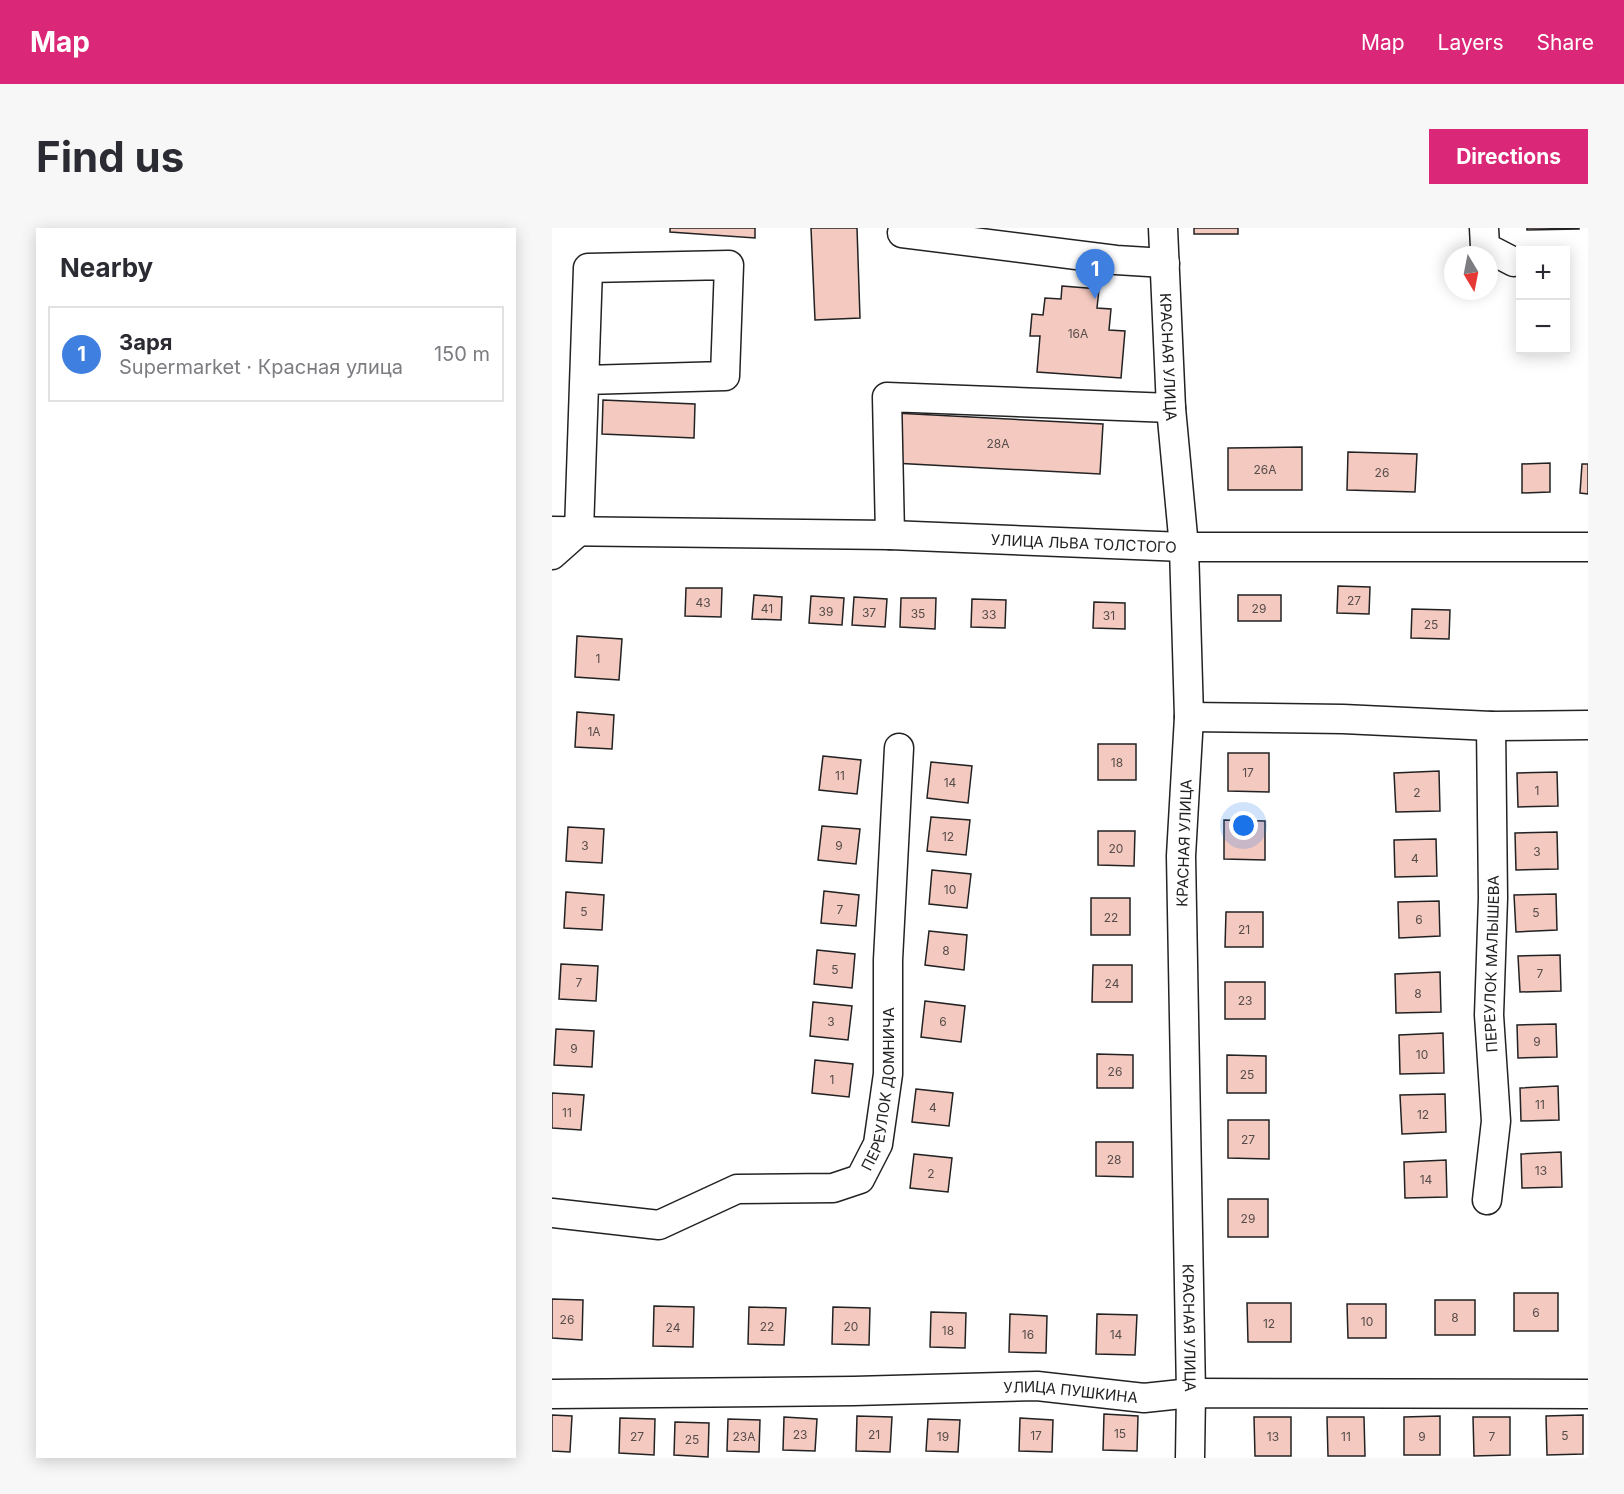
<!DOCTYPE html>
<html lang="en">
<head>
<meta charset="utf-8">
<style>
  :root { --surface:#fff; --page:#f7f7f7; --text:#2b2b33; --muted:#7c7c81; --line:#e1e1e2; --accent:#db2777 }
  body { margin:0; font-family:Inter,sans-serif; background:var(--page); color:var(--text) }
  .controls { position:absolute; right:18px; top:18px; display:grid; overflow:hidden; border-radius:0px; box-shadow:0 3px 15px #0003 }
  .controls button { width:54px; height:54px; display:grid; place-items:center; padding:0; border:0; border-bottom:2px solid var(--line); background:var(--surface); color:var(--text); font:30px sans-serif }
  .compass { position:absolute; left:892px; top:18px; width:54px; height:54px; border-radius:50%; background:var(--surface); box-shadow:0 3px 15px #0003; rotate:170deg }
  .you { position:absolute; left:692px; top:598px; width:21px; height:21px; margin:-15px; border:4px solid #fff; border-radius:50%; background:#1a73e8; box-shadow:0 0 0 9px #1a73e833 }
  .badge { display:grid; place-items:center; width:39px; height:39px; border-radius:50%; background:var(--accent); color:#fff; font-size:20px; font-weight:700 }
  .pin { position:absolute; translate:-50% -50px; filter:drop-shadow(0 2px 3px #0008) }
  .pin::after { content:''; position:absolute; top:32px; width:21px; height:18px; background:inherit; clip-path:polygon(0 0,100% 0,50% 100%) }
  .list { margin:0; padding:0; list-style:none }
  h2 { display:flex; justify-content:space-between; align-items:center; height:78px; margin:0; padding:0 24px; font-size:26px }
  h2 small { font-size:20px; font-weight:400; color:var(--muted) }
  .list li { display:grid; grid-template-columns:39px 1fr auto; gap:18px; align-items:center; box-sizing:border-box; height:96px; margin:0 12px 12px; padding:0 12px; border:2px solid var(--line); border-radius:0px }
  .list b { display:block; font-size:22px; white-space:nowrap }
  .list p { margin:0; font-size:20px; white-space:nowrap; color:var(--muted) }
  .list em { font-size:20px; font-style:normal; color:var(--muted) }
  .map { position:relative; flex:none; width:1036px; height:1230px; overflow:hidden; border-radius:0px }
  header { display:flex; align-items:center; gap:36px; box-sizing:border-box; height:84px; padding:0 30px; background:var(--accent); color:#fff }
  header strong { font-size:28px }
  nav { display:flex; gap:33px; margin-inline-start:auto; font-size:21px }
  .intro { display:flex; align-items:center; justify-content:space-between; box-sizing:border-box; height:144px; padding:0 36px }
  h1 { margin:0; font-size:42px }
  .button { padding:15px 27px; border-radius:0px; background:var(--accent); color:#fff; font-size:21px; font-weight:700 }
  main { display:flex; gap:36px; padding:0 36px }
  aside { flex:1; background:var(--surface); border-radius:0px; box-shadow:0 3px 15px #0003 }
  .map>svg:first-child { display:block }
  .building { fill:#f3c9c0; stroke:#222; stroke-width:1.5 }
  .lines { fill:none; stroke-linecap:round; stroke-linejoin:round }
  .minor-casing { stroke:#222; stroke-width:31 }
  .minor { stroke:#fff; stroke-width:28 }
  .labels { text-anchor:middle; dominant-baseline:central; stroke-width:4.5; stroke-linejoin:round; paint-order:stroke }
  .number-label { font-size:12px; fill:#564c4a }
  .street-label { font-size:15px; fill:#222; stroke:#fff }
</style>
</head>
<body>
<header>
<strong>Map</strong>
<nav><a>Map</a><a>Layers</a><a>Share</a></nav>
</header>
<div class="intro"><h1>Find us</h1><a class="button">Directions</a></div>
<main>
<aside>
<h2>Nearby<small></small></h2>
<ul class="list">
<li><span class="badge" style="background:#3f7fe0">1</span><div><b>Заря</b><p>Supermarket · Красная улица</p></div><em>150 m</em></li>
</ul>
</aside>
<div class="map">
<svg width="1036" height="1230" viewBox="0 0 1036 1230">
  <rect width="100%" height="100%" fill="#fff"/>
  <!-- building -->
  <path class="building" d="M118,0H203V10L118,4Z
    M259,0H305L308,90L263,92Z
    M642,0H686V6H642Z
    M975,0H1027V1L975,2Z
    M510,58L547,61L545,80L559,81L557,102L573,103L569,150L485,144L488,108H478L480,86L491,87L493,70L509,71Z
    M51,172L143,176L142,210L50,206Z
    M343,185L551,196L548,246L341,235Z
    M750,219V262H676V220Z
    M796,224L865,226L863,264L795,262Z
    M998,235V264L970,265V236Z
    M1030,236H1036V266L1028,265Z
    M786,358L818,359L817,386L785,385Z
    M134,360H170L169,389L133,388Z
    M202,367L230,369L229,392L200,391Z
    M686,367H729V393H686Z
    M259,368L292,370L290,397L257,395Z
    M302,369L335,371L333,399L300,397Z
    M349,370H384L383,401L348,399Z
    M420,371L454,372L453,400L419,399Z
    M542,374L573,375V401L541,400Z
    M860,381L898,382L897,411L859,410Z
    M25,408L70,411L67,452L23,449Z
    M25,484L62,487L60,521L23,519Z
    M546,516H584V552H546Z
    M676,525H717V564L676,563Z
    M271,528L309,532L305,566L267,562Z
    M379,534L420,538L416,575L375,570Z
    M887,543L888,583L844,584L842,545Z
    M1005,544L1006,578L966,579L965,545Z
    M379,589L418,592L414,627L375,623Z
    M672,592L713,593V632L672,631Z
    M270,598L308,601L304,636L266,632Z
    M16,599L52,601L50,635L14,633Z
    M546,603H583L582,638L546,637Z
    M1005,604L1006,641L964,642L963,605Z
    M884,611L885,648L843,649L842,612Z
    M380,642L419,646L415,680L377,676Z
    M272,663L307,667L304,698L269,695Z
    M14,664L52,667L50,702L12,700Z
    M1004,666L1005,702L964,704L962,667Z
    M539,670H578V707H539Z
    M887,673L888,708L847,710L846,674Z
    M674,684H711V719H673Z
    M377,703L415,707L412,742L373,737Z
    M265,722L303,726L300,760L262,756Z
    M1008,727L1009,763L968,764L966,728Z
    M9,736L46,738L44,773L7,771Z
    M541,737H580V774H540Z
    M888,744L889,784L844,785L843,746Z
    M673,754H713V791H673Z
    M373,773L413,778L409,814L369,809Z
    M261,774L300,778L296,812L258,808Z
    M1004,796L1005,829L966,830L965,797Z
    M4,801L42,803L40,839L2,837Z
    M891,805L892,845L848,846L847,807Z
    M545,826L581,827V860H545Z
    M675,827L714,828V865H675Z
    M263,832L301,836L297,869L260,865Z
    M1006,858L1007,892L969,893L968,860Z
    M364,861L401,865L397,898L360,894Z
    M0,865L32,867L29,902L0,900Z
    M893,866L894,904L850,906L848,867Z
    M676,892H717V931L676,930Z
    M544,914H581V949L544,948Z
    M1009,924L1010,959L970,960L969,926Z
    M362,926L400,930L396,964L358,960Z
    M894,932L895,969L853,970L852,934Z
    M676,971H716V1009H676Z
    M962,1065H1006V1103H962Z
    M0,1071L31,1072L30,1112L0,1110Z
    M883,1072H923V1107H883Z
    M695,1075H739V1114H696Z
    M795,1076H834V1110H796Z
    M102,1078L142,1079L141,1119L101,1118Z
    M197,1079L234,1080L232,1117L196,1116Z
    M281,1079L318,1080L317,1117L280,1116Z
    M379,1084L414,1085L413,1120L378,1119Z
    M458,1086L495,1088L494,1125L457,1124Z
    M545,1086L585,1087L583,1127L544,1126Z
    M552,1186L586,1188L585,1223L551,1222Z
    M0,1187L20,1188L18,1224L0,1223Z
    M1031,1187V1226L995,1227L994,1188Z
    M305,1188L340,1189L338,1224L304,1223Z
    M888,1188V1227H852V1189Z
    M232,1189L265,1191L263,1223L231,1222Z
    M702,1189H739V1228H703Z
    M775,1189H812L813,1228H776Z
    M921,1189H958V1227L922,1228Z
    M68,1190L103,1191L102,1227L67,1225Z
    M468,1190L501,1192L500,1224L467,1223Z
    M176,1191L208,1192L207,1224L175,1223Z
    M376,1191L408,1192L406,1224L374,1223Z
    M123,1194L157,1195L156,1229L122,1227Z"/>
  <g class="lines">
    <!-- minor casing -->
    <g class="minor-casing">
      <g id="minor">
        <path id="s1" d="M611,0L619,180L632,319L637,489L629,628L639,1165L638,1230"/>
        <path d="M932,0L933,19L962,34"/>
        <path d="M350,5L564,32L613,35"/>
        <path id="s2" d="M0,303L338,307L632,319H1036"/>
        <path d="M27,303L36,40L177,37L173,148L33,152"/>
        <path d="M338,307L335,169L619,180"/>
        <path d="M0,327L27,303"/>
        <path d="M637,489L791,491L939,498L1036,497"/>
        <path id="s3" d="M935,972L944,893L937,787L941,670L939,498"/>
        <path id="s4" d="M0,985L107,997L185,961L281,960L308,951L326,916L336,846V732L347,520"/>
        <path id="s5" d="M0,1166L302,1163L485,1158L592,1170L639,1165L1036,1166"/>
      </g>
    </g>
    <!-- minor -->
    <use href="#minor" class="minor"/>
  </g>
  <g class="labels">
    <!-- number labels -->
    <g class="number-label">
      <text x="526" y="105">16А</text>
      <text x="446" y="215">28А</text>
      <text x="713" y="241">26А</text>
      <text x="830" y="244">26</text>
      <text x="802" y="372">27</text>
      <text x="151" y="374">43</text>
      <text x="215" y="380">41</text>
      <text x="707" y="380">29</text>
      <text x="274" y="383">39</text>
      <text x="317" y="384">37</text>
      <text x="366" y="385">35</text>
      <text x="437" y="386">33</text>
      <text x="557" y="387">31</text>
      <text x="879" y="396">25</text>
      <text x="46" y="430">1</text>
      <text x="42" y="503">1А</text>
      <text x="565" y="534">18</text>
      <text x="696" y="544">17</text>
      <text x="288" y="547">11</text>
      <text x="398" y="554">14</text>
      <text x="985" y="562">1</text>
      <text x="865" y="564">2</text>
      <text x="396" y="608">12</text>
      <text x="33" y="617">3</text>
      <text x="287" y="617">9</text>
      <text x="564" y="620">20</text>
      <text x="985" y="623">3</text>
      <text x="863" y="630">4</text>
      <text x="398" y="661">10</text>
      <text x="288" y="681">7</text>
      <text x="32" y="683">5</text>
      <text x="984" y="684">5</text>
      <text x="559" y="689">22</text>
      <text x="867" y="691">6</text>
      <text x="692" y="701">21</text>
      <text x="394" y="722">8</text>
      <text x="283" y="741">5</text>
      <text x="988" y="745">7</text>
      <text x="27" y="754">7</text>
      <text x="560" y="755">24</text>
      <text x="866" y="765">8</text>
      <text x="693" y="772">23</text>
      <text x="279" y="793">3</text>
      <text x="391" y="793">6</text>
      <text x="985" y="813">9</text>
      <text x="22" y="820">9</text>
      <text x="870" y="826">10</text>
      <text x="563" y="843">26</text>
      <text x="695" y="846">25</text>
      <text x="280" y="851">1</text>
      <text x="988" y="876">11</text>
      <text x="381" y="879">4</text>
      <text x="15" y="884">11</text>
      <text x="871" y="886">12</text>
      <text x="696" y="911">27</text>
      <text x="562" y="931">28</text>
      <text x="989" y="942">13</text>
      <text x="379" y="945">2</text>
      <text x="874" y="951">14</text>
      <text x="696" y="990">29</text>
      <text x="984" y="1084">6</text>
      <text x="903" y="1089">8</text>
      <text x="15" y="1091">26</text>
      <text x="815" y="1093">10</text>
      <text x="717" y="1095">12</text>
      <text x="215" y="1098">22</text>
      <text x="299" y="1098">20</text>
      <text x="121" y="1099">24</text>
      <text x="396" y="1102">18</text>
      <text x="476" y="1106">16</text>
      <text x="564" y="1106">14</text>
      <text x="568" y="1205">15</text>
      <text x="248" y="1206">23</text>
      <text x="322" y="1206">21</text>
      <text x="484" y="1207">17</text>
      <text x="1013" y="1207">5</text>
      <text x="85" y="1208">27</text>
      <text x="192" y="1208">23А</text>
      <text x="391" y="1208">19</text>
      <text x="721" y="1208">13</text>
      <text x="794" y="1208">11</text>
      <text x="870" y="1208">9</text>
      <text x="940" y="1208">7</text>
      <text x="140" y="1211">25</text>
    </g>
    <!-- street labels -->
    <g class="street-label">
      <text stroke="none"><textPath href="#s1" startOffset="129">КРАСНАЯ УЛИЦА</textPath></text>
      <text stroke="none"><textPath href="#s2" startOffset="532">УЛИЦА ЛЬВА ТОЛСТОГО</textPath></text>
      <text transform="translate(632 615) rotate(-88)">КРАСНАЯ УЛИЦА</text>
      <text stroke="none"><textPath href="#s3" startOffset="237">ПЕРЕУЛОК МАЛЫШЕВА</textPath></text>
      <text stroke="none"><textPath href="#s4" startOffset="412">ПЕРЕУЛОК ДОМНИЧА</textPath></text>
      <text stroke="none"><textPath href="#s1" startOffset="1101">КРАСНАЯ УЛИЦА</textPath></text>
      <text stroke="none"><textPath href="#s5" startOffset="519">УЛИЦА ПУШКИНА</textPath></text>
    </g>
  </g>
</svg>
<div class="controls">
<button>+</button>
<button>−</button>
</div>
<svg class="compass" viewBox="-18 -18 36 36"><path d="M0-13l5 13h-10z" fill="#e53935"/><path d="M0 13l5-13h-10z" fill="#7c7c81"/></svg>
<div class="you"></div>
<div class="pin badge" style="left:543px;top:71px;background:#3f7fe0">1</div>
</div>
</main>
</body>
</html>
